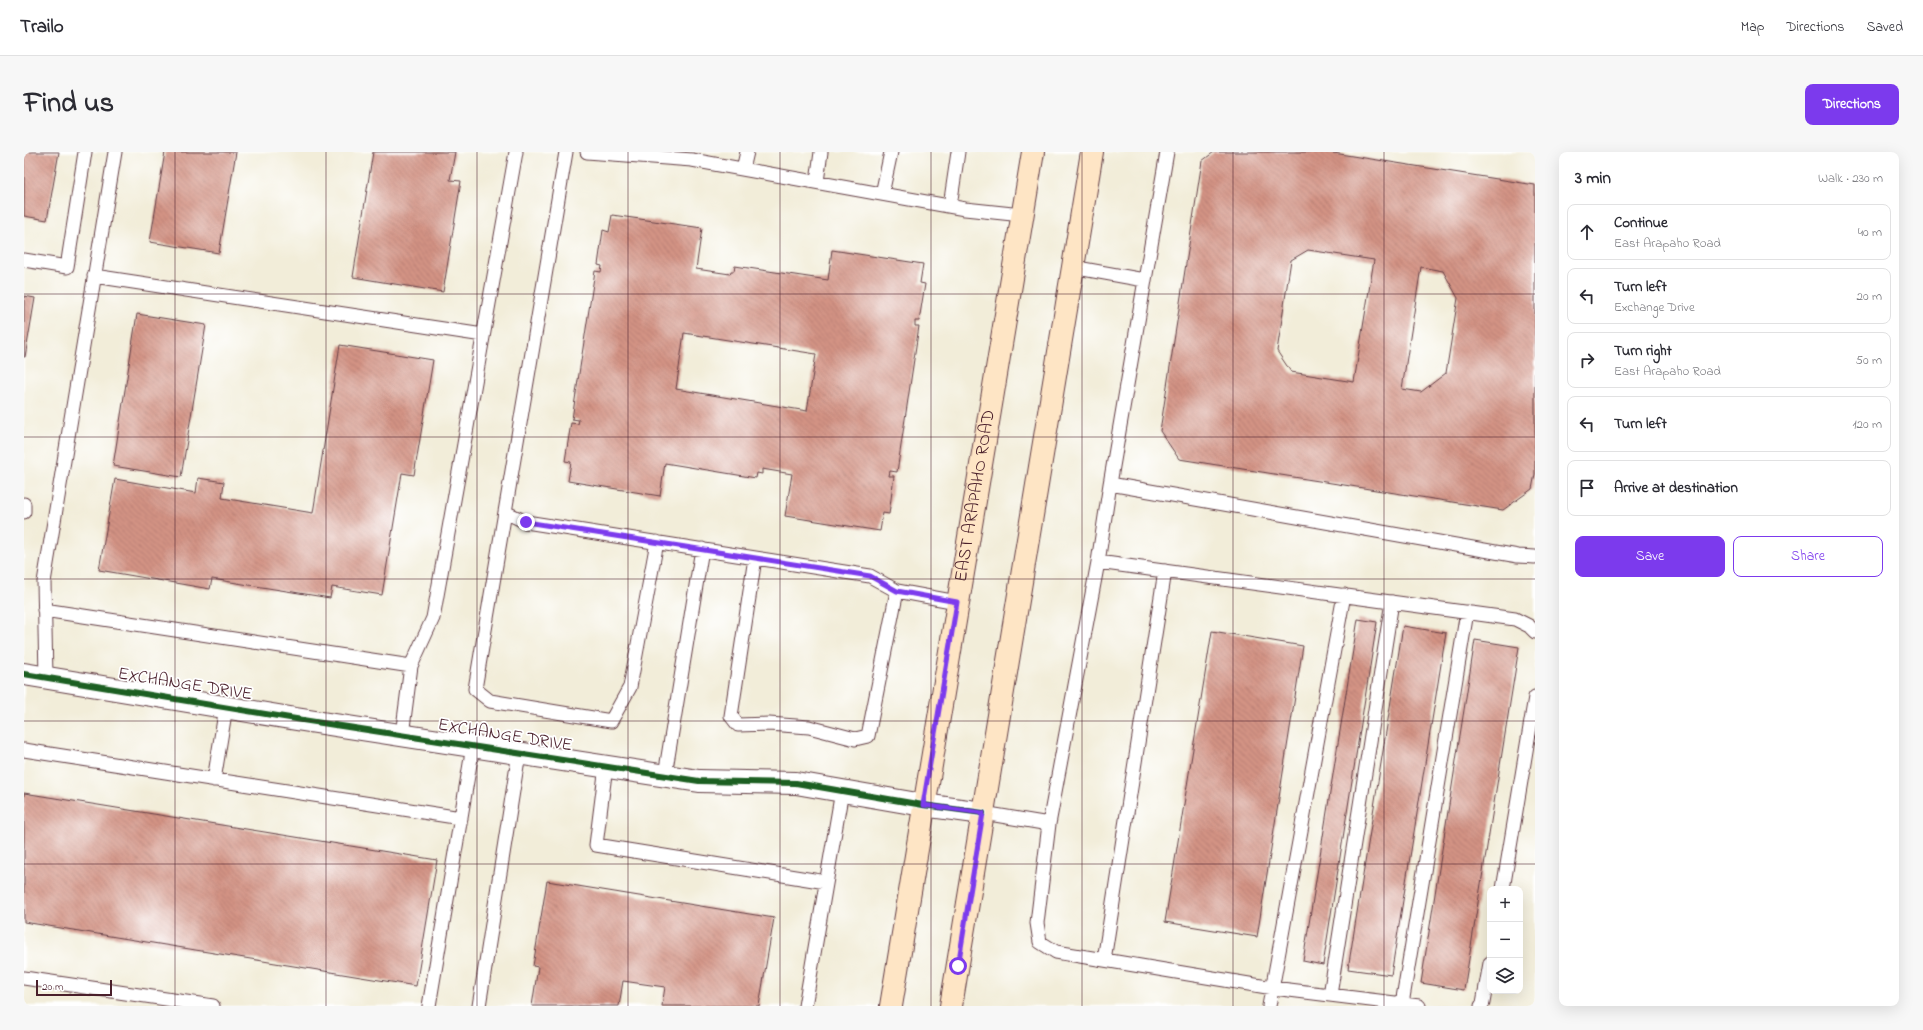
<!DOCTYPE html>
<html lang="en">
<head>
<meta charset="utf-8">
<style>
  :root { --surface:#fff; --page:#f7f7f7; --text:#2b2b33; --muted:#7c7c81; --line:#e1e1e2; --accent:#7c3aed }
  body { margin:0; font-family:"Indie Flower",sans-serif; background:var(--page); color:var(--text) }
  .controls { position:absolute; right:12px; bottom:12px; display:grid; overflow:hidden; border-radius:8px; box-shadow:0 4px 16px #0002 }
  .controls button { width:36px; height:36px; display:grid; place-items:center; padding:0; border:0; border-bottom:1px solid var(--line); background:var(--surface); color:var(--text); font:20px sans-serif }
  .scale { position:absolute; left:12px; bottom:10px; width:76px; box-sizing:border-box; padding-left:4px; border:2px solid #4a1f2b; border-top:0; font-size:11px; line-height:14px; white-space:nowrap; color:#4a1f2b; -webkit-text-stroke:3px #fff; paint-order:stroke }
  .stop { position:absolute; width:12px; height:12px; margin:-9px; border:3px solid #7c3aed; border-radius:50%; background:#fff }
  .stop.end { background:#7c3aed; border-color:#fff; box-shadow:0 1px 4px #0008 }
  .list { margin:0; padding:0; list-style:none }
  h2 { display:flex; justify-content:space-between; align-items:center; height:52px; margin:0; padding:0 16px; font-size:17px }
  h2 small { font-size:13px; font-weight:400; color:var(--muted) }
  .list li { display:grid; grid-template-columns:26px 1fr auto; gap:12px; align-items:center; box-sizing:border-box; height:56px; margin:0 8px 8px; padding:0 8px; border:1px solid var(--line); border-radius:8px }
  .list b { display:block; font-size:15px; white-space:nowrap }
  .list p { margin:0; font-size:13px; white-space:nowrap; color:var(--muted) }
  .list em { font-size:13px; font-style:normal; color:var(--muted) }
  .actions { display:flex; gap:8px; padding:12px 16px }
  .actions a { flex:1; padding:9px 0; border:1px solid var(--accent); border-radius:8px; text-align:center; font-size:14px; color:var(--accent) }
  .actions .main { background:var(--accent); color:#fff }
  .icon { flex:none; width:22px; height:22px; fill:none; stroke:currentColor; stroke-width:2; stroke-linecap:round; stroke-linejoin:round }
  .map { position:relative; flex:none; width:1511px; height:854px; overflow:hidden; border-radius:8px }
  header { display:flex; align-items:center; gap:24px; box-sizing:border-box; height:56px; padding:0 20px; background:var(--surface); border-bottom:1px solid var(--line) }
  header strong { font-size:19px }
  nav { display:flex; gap:22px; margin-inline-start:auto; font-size:14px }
  .intro { display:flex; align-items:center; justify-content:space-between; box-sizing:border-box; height:96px; padding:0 24px }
  h1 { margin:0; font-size:28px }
  .button { padding:10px 18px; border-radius:8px; background:var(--accent); color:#fff; font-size:14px; font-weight:700 }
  main { display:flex; gap:24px; padding:0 24px }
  aside { flex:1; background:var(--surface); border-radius:8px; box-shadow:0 4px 16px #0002 }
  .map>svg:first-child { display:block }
  .building { fill:url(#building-back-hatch); fill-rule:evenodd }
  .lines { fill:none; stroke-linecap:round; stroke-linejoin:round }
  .lane-casing { stroke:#633e45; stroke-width:15 }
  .street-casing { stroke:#633e45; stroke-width:24 }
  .secondary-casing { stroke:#633e45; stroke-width:24 }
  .lane { stroke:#fff; stroke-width:13 }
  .street { stroke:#fff; stroke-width:22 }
  .secondary { stroke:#fee5c5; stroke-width:22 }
  .cycleway-casing { stroke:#fff; stroke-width:8 }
  .cycleway { stroke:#1b5e20; stroke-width:6 }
  .route { stroke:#7c3aed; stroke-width:5 }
  .grid { fill:none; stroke:#4a1f2b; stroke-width:1; stroke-opacity:0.55 }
  .labels { text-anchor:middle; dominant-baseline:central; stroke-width:3.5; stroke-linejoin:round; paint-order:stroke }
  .street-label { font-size:18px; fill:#4a1f2b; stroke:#fff }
</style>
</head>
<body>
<header>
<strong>Trailo</strong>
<nav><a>Map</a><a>Directions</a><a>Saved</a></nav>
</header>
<div class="intro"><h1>Find us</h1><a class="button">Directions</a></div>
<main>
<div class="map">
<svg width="1511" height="854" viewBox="0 0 1511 854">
  <defs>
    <pattern id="building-back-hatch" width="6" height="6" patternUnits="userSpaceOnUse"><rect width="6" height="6" fill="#d39384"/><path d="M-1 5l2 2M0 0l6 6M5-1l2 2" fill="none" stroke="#ad776c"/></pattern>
  </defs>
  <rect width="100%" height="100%" fill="#fff"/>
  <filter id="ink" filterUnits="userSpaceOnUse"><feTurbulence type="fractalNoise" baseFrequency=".025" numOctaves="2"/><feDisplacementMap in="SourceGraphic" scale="8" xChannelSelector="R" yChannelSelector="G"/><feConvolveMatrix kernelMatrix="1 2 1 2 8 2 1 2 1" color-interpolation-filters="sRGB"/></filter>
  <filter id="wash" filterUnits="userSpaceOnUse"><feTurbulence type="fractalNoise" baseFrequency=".012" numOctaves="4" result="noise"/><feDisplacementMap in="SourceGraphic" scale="16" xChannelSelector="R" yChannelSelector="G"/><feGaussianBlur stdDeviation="0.9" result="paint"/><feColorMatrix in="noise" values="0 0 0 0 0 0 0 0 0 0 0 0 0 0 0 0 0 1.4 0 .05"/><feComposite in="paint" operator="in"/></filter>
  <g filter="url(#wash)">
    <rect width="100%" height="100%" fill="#f2edd9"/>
    <g id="blocks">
      <!-- building -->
      <path class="building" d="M0,0H35L23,68L0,64Z
        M141,0H212L195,101L126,90Z
        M349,0H431L426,28L437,29L419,140L329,125Z
        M1190,0H1303L1511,33V322L1508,337L1479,358L1155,307L1136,279L1178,9ZM1284,98L1350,108L1330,230L1267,220L1253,199L1267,108ZM1397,115L1419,119L1434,146L1422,221L1397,240L1378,237Z
        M588,63L678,76L672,117L706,122L707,119H710L711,114L804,128L808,98L899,112L896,131L901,132L895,169H891V174H895L873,320L866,319L865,324H870L865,362L859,361L856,379L761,364L768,322L738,317V322L733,321L732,326L641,311L636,344L544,329L547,310L541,309L547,271L554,272L555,268L548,267L571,119L577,120L578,114L574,113L579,78L585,80ZM660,181L792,202L783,259L652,237Z
        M0,144L11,146L1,205H0Z
        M113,162L182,173L157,325L89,314Z
        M316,193L409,208L390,323L378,321L358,443L308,435L306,446L188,427L186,437L75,418L91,327L172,341L174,326L200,330L198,346L289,361Z
        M1334,467L1353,470L1299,813L1279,809Z
        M1379,474L1422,481L1367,823L1324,817Z
        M1188,479L1279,494L1233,785L1141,770Z
        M1451,488L1495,495L1440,838L1397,831Z
        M0,641L413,708L392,834L0,770Z
        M523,729L750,766L735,854H638L641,835L599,829L595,854H508L514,815L509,814Z"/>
    </g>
  </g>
  <g filter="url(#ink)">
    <use href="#blocks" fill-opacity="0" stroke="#633e45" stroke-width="1"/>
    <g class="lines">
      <!-- lane casing -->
      <g class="lane-casing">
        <path id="lane" d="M542,0L481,360L502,370L846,424L873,439L933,450
          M563,0L668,8L941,57L998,63
          M1143,0L1086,332L1494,404L1511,405
          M719,17L723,0
          M793,30L797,0
          M858,42L867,0
          M926,54L934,0
          M0,108L43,115L61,0
          M1048,115L1120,128
          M70,124L459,183
          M0,352V360
          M481,360L451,537L466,549L587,569L606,535L633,390
          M731,406L707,564L714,573L745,572L785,575L831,587L844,584L873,439
          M1074,410L1086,332
          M20,458L387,514
          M22,525L20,430L91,0
          M378,583L387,514L409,466L492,0
          M0,598L437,666
          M582,614L572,693L802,730
          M641,623L678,397
          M190,628L202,555
          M959,661L1025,672
          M1479,737L1511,545
          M1080,808L1141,419
          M0,826L189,854
          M1306,843L1368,450
          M1378,852L1443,460
          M405,854L449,594
          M455,854L495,601
          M781,854L818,639
          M1245,854L1320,443
          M1395,854L1249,836L1032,800L1016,790L1013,771L1025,672L1074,410L1491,467L1505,474L1511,480
          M1457,854L1459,851L1466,811"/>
      </g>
      <!-- street casing -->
      <g class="street-casing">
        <path id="street" d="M0,522L272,567L675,629L772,631L899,653L959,661"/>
      </g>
      <!-- secondary casing -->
      <g class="secondary-casing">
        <g id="secondary">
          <path id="s1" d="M867,854L1009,0"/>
          <path d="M927,854L1068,0"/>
        </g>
      </g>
      <!-- lane -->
      <use href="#lane" class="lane"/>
      <!-- street -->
      <use href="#street" class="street"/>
      <!-- secondary -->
      <use href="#secondary" class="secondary"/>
      <!-- cycleway casing -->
      <g class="cycleway-casing">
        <path id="cycleway" d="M0,522L272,567L675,629L772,631L899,653L959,661"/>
      </g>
      <!-- cycleway -->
      <use href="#cycleway" class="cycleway"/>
    </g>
  </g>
  <g class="lines" filter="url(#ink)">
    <!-- route -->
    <path class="route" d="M502,370L846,424L873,439L933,450L899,653L959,661L934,814"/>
  </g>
  <!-- grid -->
  <path class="grid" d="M151,0V854M302,0V854M453,0V854M604,0V854M756,0V854M907,0V854M1058,0V854M1209,0V854M1360,0V854M0,142H1511M0,285H1511M0,427H1511M0,569H1511M0,712H1511"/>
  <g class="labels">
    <!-- street labels -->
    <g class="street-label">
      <text stroke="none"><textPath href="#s1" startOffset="517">EAST ARAPAHO ROAD</textPath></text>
      <text transform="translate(161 533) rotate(9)">EXCHANGE DRIVE</text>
      <text transform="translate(481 584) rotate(9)">EXCHANGE DRIVE</text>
    </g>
  </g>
</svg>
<div class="controls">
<button>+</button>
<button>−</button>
<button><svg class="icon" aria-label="layers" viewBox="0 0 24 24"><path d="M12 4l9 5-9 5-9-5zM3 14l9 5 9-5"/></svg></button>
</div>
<div class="scale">20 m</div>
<div class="stop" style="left:934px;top:814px"></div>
<div class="stop end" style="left:502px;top:370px"></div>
</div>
<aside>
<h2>3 min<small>Walk · 230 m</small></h2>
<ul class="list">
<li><svg class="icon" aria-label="ahead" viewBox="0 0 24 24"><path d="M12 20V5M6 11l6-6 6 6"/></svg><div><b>Continue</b><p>East Arapaho Road</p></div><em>40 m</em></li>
<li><svg class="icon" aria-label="left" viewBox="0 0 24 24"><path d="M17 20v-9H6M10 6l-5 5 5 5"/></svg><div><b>Turn left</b><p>Exchange Drive</p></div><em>20 m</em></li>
<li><svg class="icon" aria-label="right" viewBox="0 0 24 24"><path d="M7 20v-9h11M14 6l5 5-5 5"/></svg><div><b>Turn right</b><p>East Arapaho Road</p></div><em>50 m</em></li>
<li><svg class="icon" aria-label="left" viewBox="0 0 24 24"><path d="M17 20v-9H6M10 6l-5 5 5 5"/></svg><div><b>Turn left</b></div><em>120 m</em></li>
<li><svg class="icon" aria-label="arrive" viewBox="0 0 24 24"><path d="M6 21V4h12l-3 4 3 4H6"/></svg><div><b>Arrive at destination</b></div></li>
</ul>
<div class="actions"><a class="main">Save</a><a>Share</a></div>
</aside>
</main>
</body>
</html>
